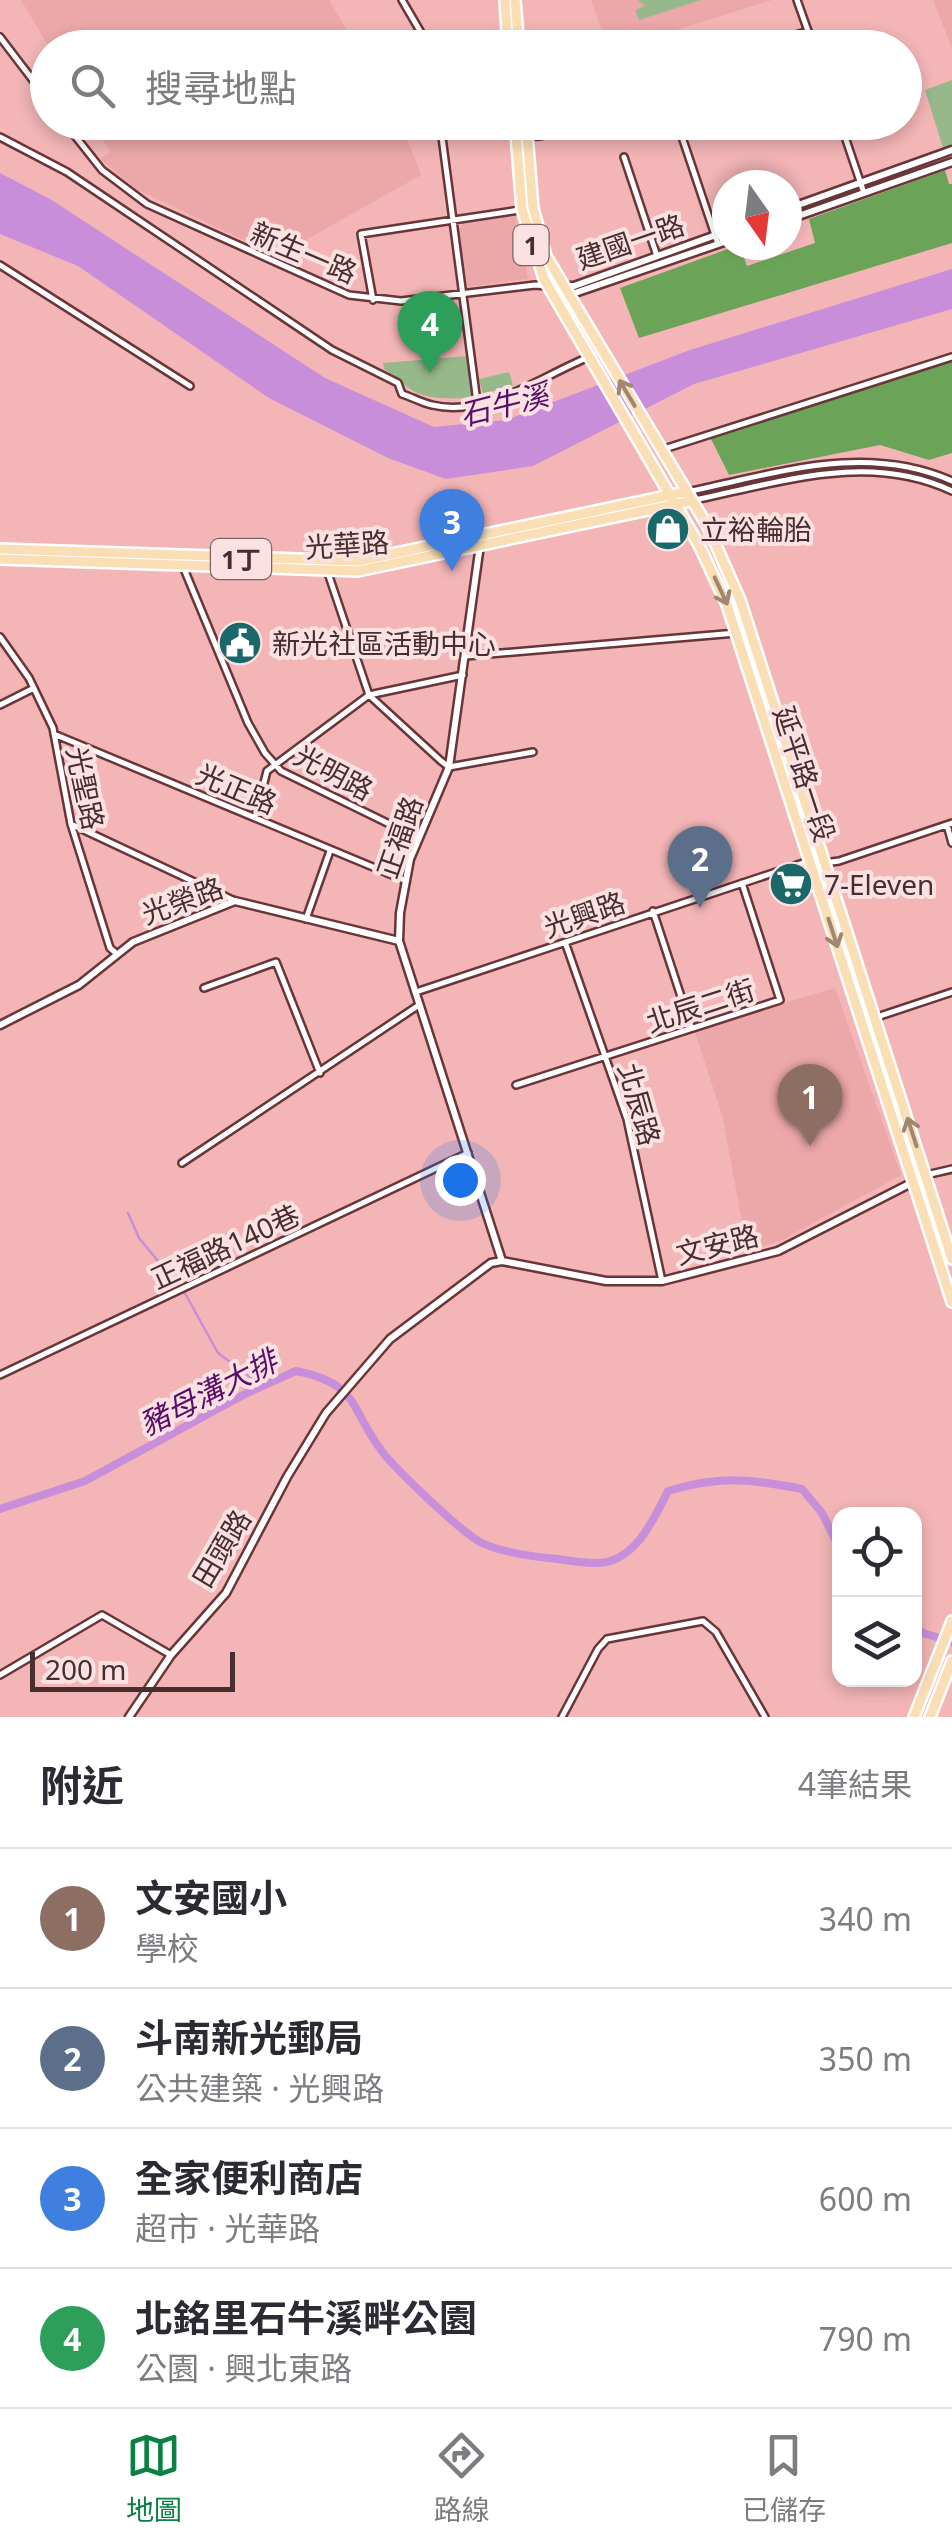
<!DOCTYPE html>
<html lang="zh-TW">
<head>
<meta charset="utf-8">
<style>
  :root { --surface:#fff; --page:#f2f2f3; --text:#2b2b33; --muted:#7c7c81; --line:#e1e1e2; --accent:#0b8043 }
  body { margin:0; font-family:"Noto Sans","Noto Sans TC",sans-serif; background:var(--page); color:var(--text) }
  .controls { position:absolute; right:30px; bottom:30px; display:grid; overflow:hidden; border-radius:20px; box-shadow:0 5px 15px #0003 }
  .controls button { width:90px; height:90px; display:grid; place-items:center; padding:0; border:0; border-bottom:2px solid var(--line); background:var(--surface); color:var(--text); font:50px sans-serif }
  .compass { position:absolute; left:712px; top:170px; width:90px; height:90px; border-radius:50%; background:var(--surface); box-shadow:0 5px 15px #0003; rotate:166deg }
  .scale { position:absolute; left:30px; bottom:25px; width:205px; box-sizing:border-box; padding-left:10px; border:5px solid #472f2f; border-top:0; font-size:28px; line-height:35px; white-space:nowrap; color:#472f2f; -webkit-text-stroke:8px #fbe1e1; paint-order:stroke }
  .you { position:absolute; left:460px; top:1180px; width:35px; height:35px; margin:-25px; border:8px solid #fff; border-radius:50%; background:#1a73e8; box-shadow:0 0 0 15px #1a73e833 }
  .badge { display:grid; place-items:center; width:65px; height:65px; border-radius:50%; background:var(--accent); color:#fff; font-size:32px; font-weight:700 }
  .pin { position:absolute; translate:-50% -82px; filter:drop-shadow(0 2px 5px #0008) }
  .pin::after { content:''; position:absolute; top:52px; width:35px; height:30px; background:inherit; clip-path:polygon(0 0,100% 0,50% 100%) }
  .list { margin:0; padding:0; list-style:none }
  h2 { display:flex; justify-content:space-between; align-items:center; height:130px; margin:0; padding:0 40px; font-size:42px }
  h2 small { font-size:32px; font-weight:400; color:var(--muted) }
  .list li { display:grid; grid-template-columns:65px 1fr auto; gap:30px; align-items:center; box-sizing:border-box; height:140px; padding:0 40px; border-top:2px solid var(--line) }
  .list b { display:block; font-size:38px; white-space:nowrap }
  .list p { margin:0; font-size:32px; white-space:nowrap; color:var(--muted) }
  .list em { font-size:32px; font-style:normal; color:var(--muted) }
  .icon { flex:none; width:55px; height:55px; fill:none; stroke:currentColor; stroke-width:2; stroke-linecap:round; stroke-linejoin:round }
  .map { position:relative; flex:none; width:952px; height:1717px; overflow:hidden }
  .search { position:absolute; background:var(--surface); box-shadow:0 5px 15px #0003; left:30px; right:30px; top:30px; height:110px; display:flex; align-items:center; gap:25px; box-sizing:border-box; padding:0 35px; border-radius:55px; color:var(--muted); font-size:38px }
  .sheet { height:690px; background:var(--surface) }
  nav { display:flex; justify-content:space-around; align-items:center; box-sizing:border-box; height:140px; border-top:2px solid var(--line); background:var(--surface); font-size:28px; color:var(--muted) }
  nav a { display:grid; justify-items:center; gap:5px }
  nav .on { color:var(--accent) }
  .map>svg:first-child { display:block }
  .built { fill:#eca7a8 }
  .green { fill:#96b88b }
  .forest { fill:#6ba458 }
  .water { fill:#c88ed9 }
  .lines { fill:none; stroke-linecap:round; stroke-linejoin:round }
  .stream { stroke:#c88ed9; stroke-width:2.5 }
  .canal { stroke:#c88ed9; stroke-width:8 }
  .minor-casing { stroke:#683538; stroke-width:10 }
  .tertiary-casing { stroke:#683538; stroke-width:11 }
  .primary-casing { stroke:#fff; stroke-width:14 }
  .minor { stroke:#fff; stroke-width:5 }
  .tertiary { stroke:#fff; stroke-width:6 }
  .primary { stroke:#fadfb6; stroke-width:9 }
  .oneway { stroke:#a08772 }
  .labels { text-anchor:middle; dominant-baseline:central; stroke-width:8; stroke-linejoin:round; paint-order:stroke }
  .shield { fill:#fbe1e1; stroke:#7d6464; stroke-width:2.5 }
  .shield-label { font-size:25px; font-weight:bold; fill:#472f2f }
  .street-label { font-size:28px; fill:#472f2f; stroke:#fbe1e1 }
  .poi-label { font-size:28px; fill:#472f2f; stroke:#fbe1e1; text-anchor:start }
  .water-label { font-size:30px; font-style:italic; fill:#580f6b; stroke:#fbe1e1 }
</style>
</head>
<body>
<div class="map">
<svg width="952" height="1717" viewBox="0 0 952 1717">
  <rect width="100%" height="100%" fill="#f3b5b6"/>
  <!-- built -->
  <path class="built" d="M21,0H329L357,47H49Z
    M591,0H772L618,48L608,47Z
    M933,0H952V48Z
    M93,123H401L421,175L277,256L136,189L100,159L110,152Z
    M515,216L528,279L467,287L458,229L463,224Z
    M835,988L901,1175L780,1241L747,1250L723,1118L694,1029Z"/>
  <!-- green -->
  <path class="green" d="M638,0H701L639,20L635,10L645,6Z
    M952,80V149L944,151L925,90Z
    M468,356L472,398C451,398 430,401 412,390C402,384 395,375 384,369L383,363Z
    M509,372L513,385L483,394L479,379Z"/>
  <!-- forest -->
  <path class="forest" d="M945,170L949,184H952V243L639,338L620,288L739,245L747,266L815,243L809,219Z
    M952,361V453L929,460L880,445L729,475L710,437Z"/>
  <!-- water -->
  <path class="water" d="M0,173L50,199L325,378L434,427L506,420L690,350L952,269V309L694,384L533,466L446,479L388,458L269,398L78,266L0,234Z"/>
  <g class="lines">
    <!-- stream -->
    <path class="stream" d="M128,1213L139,1238L186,1295L218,1353L263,1386"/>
    <!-- canal -->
    <path class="canal" d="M0,1509L85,1481L245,1394L296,1371C359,1384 348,1405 381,1450C394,1468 463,1534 482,1543C504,1553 535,1557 558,1559C570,1561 583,1563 596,1563C634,1564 654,1519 668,1491C719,1475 751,1479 802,1489L822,1513L840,1549
      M914,1626L923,1633L952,1642"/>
    <!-- minor casing -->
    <g class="minor-casing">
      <path id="minor" d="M402,0L430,48
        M797,0L814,48
        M0,37L48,100
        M757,48L808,31
        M64,122L102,170L147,204L349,295L401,301L535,285L547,286L568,296
        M440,122L477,402
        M677,122L718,244
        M840,122L864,193
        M0,137L67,172L332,350L398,383L402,394C412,397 422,403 432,405C487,418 541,376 589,357
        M517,137L540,136L590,122
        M624,157L657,256
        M0,265L190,386
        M373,300L361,234L533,208
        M664,449L952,357
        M686,492C775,474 864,442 952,481
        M694,500C780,483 867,451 952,491
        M182,564L248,723L265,753L281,771L418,838
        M327,570L369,695L441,761L449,767L533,752
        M0,637L29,678L53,728L71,824L110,948L117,954
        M466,656L736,633
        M0,705L34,688
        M54,734L404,880
        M255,818L267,771L369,695L463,675
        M71,824L235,901
        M947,825L952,843
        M653,911L691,1027
        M306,919L330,851
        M565,942L627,1119L662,1281
        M204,988L276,962L320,1073
        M416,992L809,861L824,863L839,861L952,823
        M862,1022L952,992
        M516,1085L780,1000L742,883
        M182,1163L419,1005
        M926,1175L952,1169
        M0,1375L468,1153
        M0,1675L102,1615L171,1655
        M562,1717L598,1649L607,1639L703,1621L716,1632L765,1717"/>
    </g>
    <!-- tertiary casing -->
    <g class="tertiary-casing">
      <path id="tertiary" d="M787,209L952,150
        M787,220L952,162
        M548,286H574L727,231
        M569,295L727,241
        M480,545L449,767L410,859L400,913L399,941L502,1261
        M0,1025L79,985L133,942L235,901L399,941
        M129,1717L171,1655L226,1593L287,1477L326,1413L390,1339L491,1263L502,1261L606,1281H662L778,1251L925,1176"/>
    </g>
    <!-- primary casing -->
    <g class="primary-casing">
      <path id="primary" d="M505,0L508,48
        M515,0L519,48
        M515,122L522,209L544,279L699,545L727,605L952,1302
        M526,122L533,208L546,256L708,527L740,600L952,1259
        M0,549L358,561L685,492
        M0,559L358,571L691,501
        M914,1717L952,1621
        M930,1717L952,1661"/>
    </g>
    <!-- minor -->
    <use href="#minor" class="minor"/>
    <!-- tertiary -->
    <use href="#tertiary" class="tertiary"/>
    <!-- primary -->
    <use href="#primary" class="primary"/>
  </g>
  <!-- one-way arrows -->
  <defs><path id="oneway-shaft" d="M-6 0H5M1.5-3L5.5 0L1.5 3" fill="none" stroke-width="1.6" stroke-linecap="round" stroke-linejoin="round" transform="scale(2.5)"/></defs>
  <g class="oneway">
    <use href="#oneway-shaft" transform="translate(627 393) rotate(-121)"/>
    <use href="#oneway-shaft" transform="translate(721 591) rotate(65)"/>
    <use href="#oneway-shaft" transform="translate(833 933) rotate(72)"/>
    <use href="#oneway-shaft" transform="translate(912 1132) rotate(-108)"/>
  </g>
  <!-- icons -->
  <defs>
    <g id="shop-disc" transform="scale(2.25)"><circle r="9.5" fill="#1b686b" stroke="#fbe1e1"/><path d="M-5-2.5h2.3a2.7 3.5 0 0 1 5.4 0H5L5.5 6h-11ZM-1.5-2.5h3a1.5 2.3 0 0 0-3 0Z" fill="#fff"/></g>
    <g id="civic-disc" transform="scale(2.25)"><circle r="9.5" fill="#1b686b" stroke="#fbe1e1"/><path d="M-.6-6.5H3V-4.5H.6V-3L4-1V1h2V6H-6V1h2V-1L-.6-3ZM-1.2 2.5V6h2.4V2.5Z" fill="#fff"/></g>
    <g id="supermarket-disc" transform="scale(2.25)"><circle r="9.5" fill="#1b686b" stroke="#fbe1e1"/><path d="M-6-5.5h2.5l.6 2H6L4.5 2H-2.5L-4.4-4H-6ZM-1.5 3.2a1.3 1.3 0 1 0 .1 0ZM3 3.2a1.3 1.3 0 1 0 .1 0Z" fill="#fff"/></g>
  </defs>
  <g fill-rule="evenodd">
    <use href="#shop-disc" x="668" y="529"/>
    <use href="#civic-disc" x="240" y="643"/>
    <use href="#supermarket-disc" x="791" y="884"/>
  </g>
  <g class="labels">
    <!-- shield labels -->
    <g class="shield">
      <rect x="513.5" y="225" width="35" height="40" rx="8"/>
      <rect x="211" y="539" width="60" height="40" rx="8"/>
    </g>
    <g class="shield-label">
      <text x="531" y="245">1</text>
      <text x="241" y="559">1丁</text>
    </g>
    <!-- street labels -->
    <g class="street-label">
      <text transform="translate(630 241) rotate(-19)">建國一路</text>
      <text transform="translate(304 252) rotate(23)">新生一路</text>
      <text transform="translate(347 544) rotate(-4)">光華路</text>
      <text transform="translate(334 772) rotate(28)">光明路</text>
      <text transform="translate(805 774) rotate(72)">延平路一段</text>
      <text transform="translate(86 788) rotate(78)">光聖路</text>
      <text transform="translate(237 788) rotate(23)">光正路</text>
      <text transform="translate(399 837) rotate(-71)">正福路</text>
      <text transform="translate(182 900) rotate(-20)">光榮路</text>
      <text transform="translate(584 914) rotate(-19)">光興路</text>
      <text transform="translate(700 1005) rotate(-18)">北辰二街</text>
      <text transform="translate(640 1104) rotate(74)">北辰路</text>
      <text transform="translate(717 1244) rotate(-14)">文安路</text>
      <text transform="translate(225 1246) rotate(-25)">正福路140巷</text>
      <text transform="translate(221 1548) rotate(-59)">田頭路</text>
    </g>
    <!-- poi labels -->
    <g class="poi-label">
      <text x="700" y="529">立裕輪胎</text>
      <text x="272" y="643">新光社區活動中心</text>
      <text x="824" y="884">7-Eleven</text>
    </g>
    <!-- water labels -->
    <g class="water-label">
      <text transform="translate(504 404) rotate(-14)">石牛溪</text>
      <text transform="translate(208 1392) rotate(-27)">豬母溝大排</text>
    </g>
  </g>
</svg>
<div class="controls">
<button><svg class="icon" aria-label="locate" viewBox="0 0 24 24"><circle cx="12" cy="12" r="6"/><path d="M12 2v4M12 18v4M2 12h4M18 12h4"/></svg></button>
<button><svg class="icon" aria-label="layers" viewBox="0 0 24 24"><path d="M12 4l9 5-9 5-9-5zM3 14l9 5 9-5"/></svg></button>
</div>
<svg class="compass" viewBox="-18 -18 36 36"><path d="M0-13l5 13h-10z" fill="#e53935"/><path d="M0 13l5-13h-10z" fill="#7c7c81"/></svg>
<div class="scale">200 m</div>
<div class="you"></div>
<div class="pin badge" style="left:810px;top:1146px;background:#8d6e63">1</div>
<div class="pin badge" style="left:700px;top:908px;background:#5c6f8a">2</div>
<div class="pin badge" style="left:452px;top:571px;background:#3f7fe0">3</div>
<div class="pin badge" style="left:430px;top:373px;background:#2e9e5b">4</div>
<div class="search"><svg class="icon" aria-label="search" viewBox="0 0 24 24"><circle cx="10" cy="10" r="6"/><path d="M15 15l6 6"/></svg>搜尋地點</div>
</div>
<section class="sheet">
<h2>附近<small>4筆結果</small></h2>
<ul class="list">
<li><span class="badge" style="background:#8d6e63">1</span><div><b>文安國小</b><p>學校</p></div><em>340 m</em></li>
<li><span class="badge" style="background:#5c6f8a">2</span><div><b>斗南新光郵局</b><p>公共建築 · 光興路</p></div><em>350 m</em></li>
<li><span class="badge" style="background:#3f7fe0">3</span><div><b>全家便利商店</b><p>超市 · 光華路</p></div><em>600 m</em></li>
<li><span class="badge" style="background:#2e9e5b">4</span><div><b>北銘里石牛溪畔公園</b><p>公園 · 興北東路</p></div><em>790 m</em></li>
</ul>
</section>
<nav>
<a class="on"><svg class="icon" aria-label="map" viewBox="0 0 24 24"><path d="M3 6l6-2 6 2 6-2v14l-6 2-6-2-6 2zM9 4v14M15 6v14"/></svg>地圖</a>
<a><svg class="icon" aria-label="directions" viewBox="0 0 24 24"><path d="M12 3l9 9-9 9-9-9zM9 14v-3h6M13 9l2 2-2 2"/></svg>路線</a>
<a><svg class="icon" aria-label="saved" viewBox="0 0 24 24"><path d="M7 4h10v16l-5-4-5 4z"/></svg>已儲存</a>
</nav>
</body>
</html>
